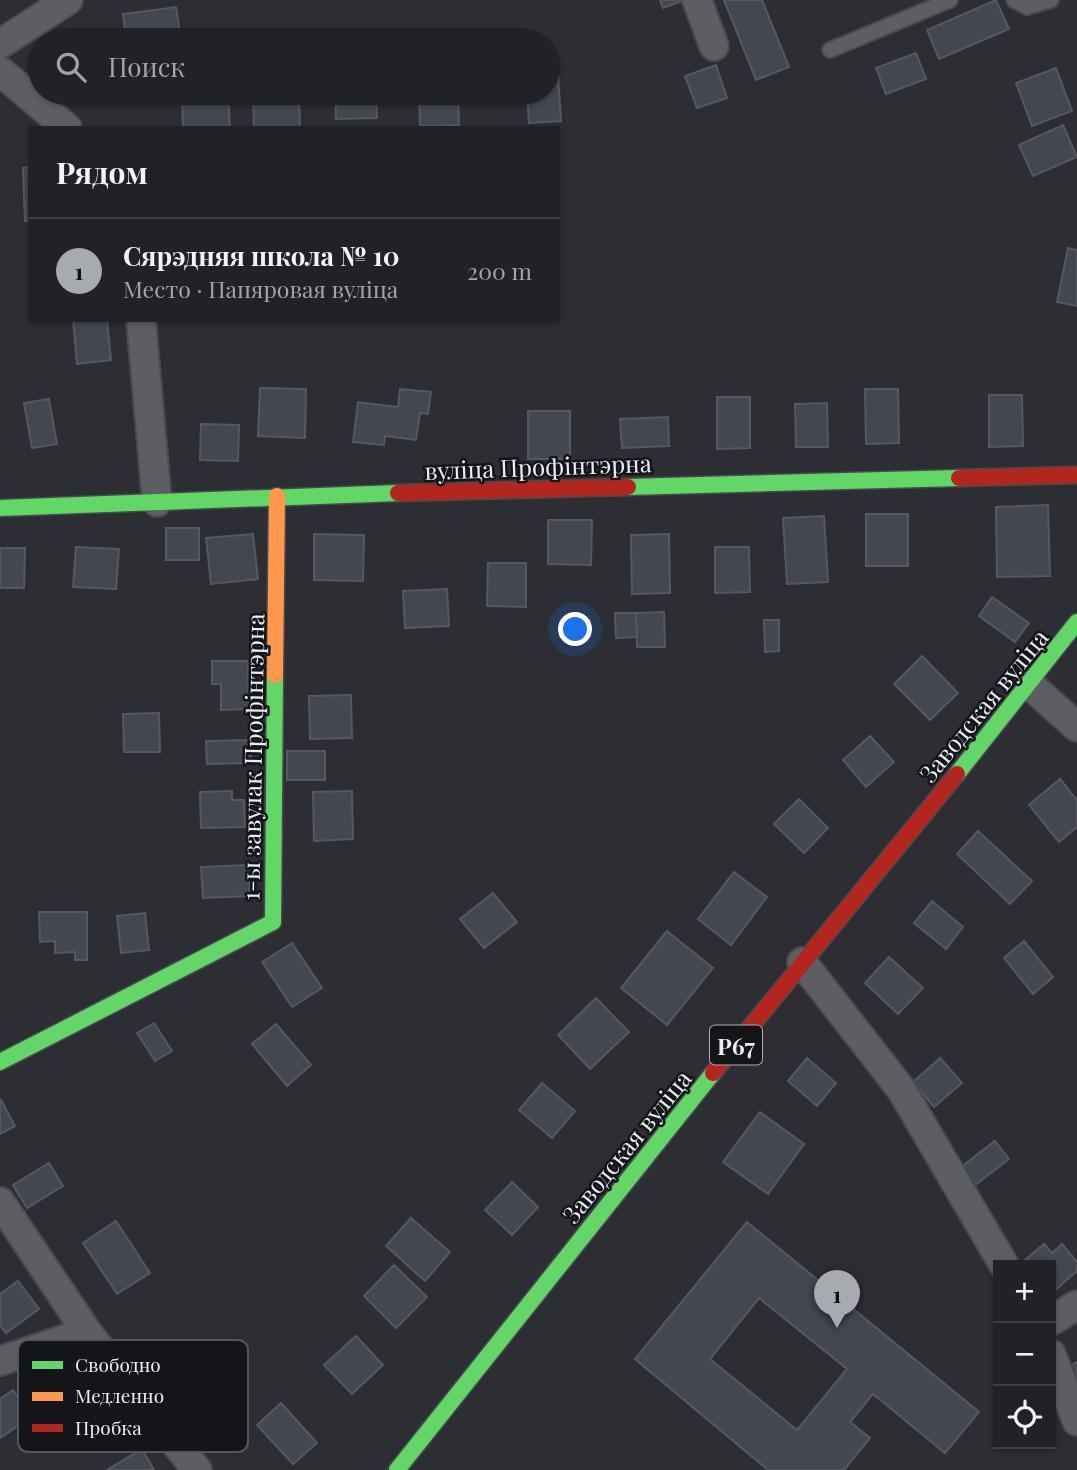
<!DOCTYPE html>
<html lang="ru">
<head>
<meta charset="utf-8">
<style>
  :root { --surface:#212226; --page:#2d2f32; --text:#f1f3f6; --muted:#a2a4a7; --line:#3e3f43; --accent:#a7aaaf }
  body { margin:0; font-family:"Playfair Display",serif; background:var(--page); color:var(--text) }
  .controls { position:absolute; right:21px; bottom:21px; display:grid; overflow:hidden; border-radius:0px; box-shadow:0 2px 5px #0004 }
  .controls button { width:63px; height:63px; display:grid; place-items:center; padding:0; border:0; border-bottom:2px solid var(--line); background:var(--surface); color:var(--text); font:35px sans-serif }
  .you { position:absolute; left:576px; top:630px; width:24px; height:24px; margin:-18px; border:5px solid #fff; border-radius:50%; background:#1a73e8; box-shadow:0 0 0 10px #1a73e833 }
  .badge { display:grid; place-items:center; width:46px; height:46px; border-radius:50%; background:var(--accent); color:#111; font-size:23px; font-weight:700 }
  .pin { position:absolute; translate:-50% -58px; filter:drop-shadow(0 2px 4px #0008) }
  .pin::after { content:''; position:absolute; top:37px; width:24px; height:21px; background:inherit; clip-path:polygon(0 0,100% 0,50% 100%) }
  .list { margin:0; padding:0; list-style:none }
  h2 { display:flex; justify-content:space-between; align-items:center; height:91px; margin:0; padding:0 28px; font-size:30px }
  h2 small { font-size:23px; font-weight:400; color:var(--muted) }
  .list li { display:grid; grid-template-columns:46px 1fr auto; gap:21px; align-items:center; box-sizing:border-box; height:105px; padding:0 28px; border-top:2px solid var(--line) }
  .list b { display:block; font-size:26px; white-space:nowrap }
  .list p { margin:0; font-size:23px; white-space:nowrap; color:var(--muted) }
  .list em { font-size:23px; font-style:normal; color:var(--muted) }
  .icon { flex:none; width:38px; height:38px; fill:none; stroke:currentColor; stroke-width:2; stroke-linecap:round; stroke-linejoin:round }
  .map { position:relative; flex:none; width:1077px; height:1470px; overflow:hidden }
  .search { position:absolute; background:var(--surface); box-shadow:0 2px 5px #0004; left:28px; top:28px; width:532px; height:77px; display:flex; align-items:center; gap:18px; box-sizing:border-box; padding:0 24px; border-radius:38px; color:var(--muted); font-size:26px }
  .panel { position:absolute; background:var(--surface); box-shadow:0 2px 5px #0004; left:28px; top:126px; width:532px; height:196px; border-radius:0px }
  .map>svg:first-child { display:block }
  .building { fill:#424752; stroke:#56585d; stroke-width:2; fill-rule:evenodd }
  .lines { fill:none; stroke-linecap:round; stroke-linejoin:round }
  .lane-casing { stroke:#474a4e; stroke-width:18 }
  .street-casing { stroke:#474a4e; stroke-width:32 }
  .fast-casing { stroke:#474a4e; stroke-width:19 }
  .slow-casing { stroke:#474a4e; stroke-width:19 }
  .jam-casing { stroke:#474a4e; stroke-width:19 }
  .lane { stroke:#5c5e61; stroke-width:14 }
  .street { stroke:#5c5e61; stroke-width:28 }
  .fast { stroke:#63d668; stroke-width:16 }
  .slow { stroke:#ff974d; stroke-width:16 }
  .jam { stroke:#b3261e; stroke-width:16 }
  .labels { text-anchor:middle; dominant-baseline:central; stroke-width:5; stroke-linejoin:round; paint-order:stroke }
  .shield { fill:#131519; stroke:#a9acb1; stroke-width:2 }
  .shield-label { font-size:23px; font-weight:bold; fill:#e9ecf2 }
  .street-label { font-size:24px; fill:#e9ecf2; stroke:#131519 }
  .key { fill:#131519; stroke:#53565a; stroke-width:2 }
  .key-label { font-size:19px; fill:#e9ecf2 }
</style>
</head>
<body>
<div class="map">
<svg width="1077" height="1470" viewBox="0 0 1077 1470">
  <rect width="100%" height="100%" fill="#2c2e33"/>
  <!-- building -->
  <path class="building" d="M660,0H685L663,8Z
    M724,0H762L789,67L756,80Z
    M996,0L1009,29L939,59L927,30Z
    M176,7L181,40H126L123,14Z
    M916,53L926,79L886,94L876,68Z
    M716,65L727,98L697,108L685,76Z
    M1056,68L1072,111L1032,126L1016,83Z
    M558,74L561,121L529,123L527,93H548V75Z
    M131,93H157V102L132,104Z
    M182,93H228L230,128H183Z
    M419,93H458L459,125L420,126Z
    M335,94H376L377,118L336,119Z
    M253,97H299L300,128H254Z
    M1063,125L1077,157L1033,176L1019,145Z
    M30,167V221H25L23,168Z
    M1068,248L1077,250V306L1057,302Z
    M73,320H107L111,360L77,364Z
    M260,388L306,389L305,438L258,436Z
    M400,389L431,392L428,414L420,413L416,440L385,436L384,445L353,442L358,402L398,407Z
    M865,389H898L899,443L866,444Z
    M989,395H1022L1023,446L989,447Z
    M717,397H750V448L717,449Z
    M49,399L57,444L32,448L24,403Z
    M827,403L828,447H796L795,404Z
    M528,411H570V459H528Z
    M668,417L669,446L622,448L620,419Z
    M201,424L239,425L238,461L200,460Z
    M1048,505L1050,576L997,577L996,507Z
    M866,514H908V566H866Z
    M824,516L828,582L787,584L783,518Z
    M548,520H592L591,565L548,564Z
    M166,528H199V560H166Z
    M253,534L258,579L211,584L206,538Z
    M314,534L364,535L363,581L314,580Z
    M669,534L670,593L632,594L631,535Z
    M76,547L119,549L116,589L73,587Z
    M715,547H749L750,592L715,593Z
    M0,548H25L24,588H0Z
    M488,563H526V607L487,606Z
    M447,589L449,626L405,628L403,591Z
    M992,597L1029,623L1015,642L979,616Z
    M664,612L665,647H637L636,613Z
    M615,613H636L637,637L616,638Z
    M764,620H779V651L765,652Z
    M922,656L958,693L930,720L894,684Z
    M212,661H248L249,709L221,710V684H212Z
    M351,695L352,738L310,739L309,696Z
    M159,713L160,752H124L123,714Z
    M870,736L894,762L866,787L843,760Z
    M251,740V763L207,764L206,741Z
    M287,751H325V780H287Z
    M1060,779L1077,800V827L1059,842L1029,805Z
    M232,791V800H244L245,827L201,828L200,792Z
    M352,791L353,839L314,841L313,792Z
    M799,799L828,828L804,853L774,824Z
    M978,831L1032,881L1010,904L957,854Z
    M248,865L250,896L203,898L201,867Z
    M734,872L767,897L731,945L698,919Z
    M493,893L517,922L484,948L460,919Z
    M932,901L963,927L946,949L914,923Z
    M39,912H87V960H75V952L55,953V941L40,942Z
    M145,913L149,950L121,953L117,916Z
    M667,931L713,968L667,1025L621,988Z
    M1024,941L1053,977L1033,994L1004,958Z
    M292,943L322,988L292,1007L262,962Z
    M889,957L923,988L898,1014L865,983Z
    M596,998L629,1032L590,1069L558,1035Z
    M154,1023L172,1051L155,1061L137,1033Z
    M276,1024L311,1065L287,1086L252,1044Z
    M807,1058L836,1083L817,1106L788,1081Z
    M940,1058L962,1083L934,1107L913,1082Z
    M542,1083L575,1111L552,1138L519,1110Z
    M1,1100L15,1126L0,1134V1101Z
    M760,1112L804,1144L768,1194L723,1162Z
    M995,1141L1009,1159L974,1186L960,1168Z
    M49,1163L63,1186L27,1208L13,1185Z
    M512,1182L538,1207L512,1235L485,1210Z
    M411,1218L450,1252L425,1281L386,1246Z
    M116,1221L150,1273L117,1294L83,1243Z
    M747,1222L979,1412L945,1453L873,1394L850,1422L870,1438L844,1470H768L635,1359ZM759,1298L847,1369L797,1430L710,1359Z
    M1044,1244L1052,1253L1062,1244L1077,1262V1271L1052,1293L1051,1265H1027L1024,1261Z
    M394,1265L427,1297L396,1328L364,1296Z
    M18,1281L39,1309L6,1333L0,1325V1294Z
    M356,1336L383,1365L352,1394L324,1365Z
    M1077,1362V1376L1070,1366Z
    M13,1390L31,1417L0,1438V1399Z
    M281,1403L317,1443L293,1464L257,1425Z
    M142,1449L154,1470H107Z"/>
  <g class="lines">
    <!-- lane casing -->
    <g class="lane-casing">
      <path id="lane" d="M1014,0L1027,7L1051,0
        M830,50L950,0"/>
    </g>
    <!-- street casing -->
    <g class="street-casing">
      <path id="street" d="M697,0L714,46
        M0,44L68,0
        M0,71L67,128
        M141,320L157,502
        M1030,685L1077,727
        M802,962L901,1089L1004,1265
        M0,1202L87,1332L197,1470
        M1051,1321L1077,1305
        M1051,1354L1077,1421
        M0,1361L87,1332"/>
    </g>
    <!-- fast casing -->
    <g class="fast-casing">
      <path id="fast" d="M628,487L959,478
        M0,508L398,493
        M957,774L1077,622
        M0,1062L273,922L275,675
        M397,1470L713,1073"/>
    </g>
    <!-- slow casing -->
    <g class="slow-casing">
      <path id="slow" d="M275,675L277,496"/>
    </g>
    <!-- jam casing -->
    <g class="jam-casing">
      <path id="jam" d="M959,478L1077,475
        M398,493L628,487
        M713,1073L957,774"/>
    </g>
    <!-- lane -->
    <use href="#lane" class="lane"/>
    <!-- street -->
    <use href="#street" class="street"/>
    <!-- fast -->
    <use href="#fast" class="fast"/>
    <!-- slow -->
    <use href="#slow" class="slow"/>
    <!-- jam -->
    <use href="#jam" class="jam"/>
  </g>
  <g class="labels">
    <!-- shield labels -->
    <rect class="shield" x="710" y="1025.5" width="52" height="39" rx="5"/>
    <g class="shield-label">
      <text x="736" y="1045">Р67</text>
    </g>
    <!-- street labels -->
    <g class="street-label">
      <text transform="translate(538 466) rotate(-2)">вуліца Профінтэрна</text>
      <text transform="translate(983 705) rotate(-51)">Заводская вуліца</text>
      <text transform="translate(252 757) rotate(-89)">1-ы завулак Профінтэрна</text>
      <text transform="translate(626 1146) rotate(-51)">Заводская вуліца</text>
    </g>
  </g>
  <!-- legend -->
  <rect x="18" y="1340" width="230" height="112" rx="10" class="key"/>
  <rect x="32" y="1361" width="31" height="8" fill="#63d668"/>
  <rect x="32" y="1392" width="31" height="9" fill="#ff974d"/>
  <rect x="32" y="1424" width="31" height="8" fill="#b3261e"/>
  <g class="key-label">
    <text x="75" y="1372">Свободно</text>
    <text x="75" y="1403">Медленно</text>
    <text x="75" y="1435">Пробка</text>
  </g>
</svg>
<div class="controls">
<button>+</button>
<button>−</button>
<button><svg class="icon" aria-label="locate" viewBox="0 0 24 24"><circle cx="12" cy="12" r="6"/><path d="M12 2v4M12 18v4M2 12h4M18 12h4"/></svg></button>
</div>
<div class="you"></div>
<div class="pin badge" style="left:837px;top:1328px">1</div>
<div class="search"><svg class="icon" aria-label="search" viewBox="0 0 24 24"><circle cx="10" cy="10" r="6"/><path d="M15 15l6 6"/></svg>Поиск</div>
<section class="panel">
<h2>Рядом<small></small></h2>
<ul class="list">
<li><span class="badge">1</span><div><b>Сярэдняя школа № 10</b><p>Место · Папяровая вуліца</p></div><em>200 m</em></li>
</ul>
</section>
</div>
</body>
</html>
